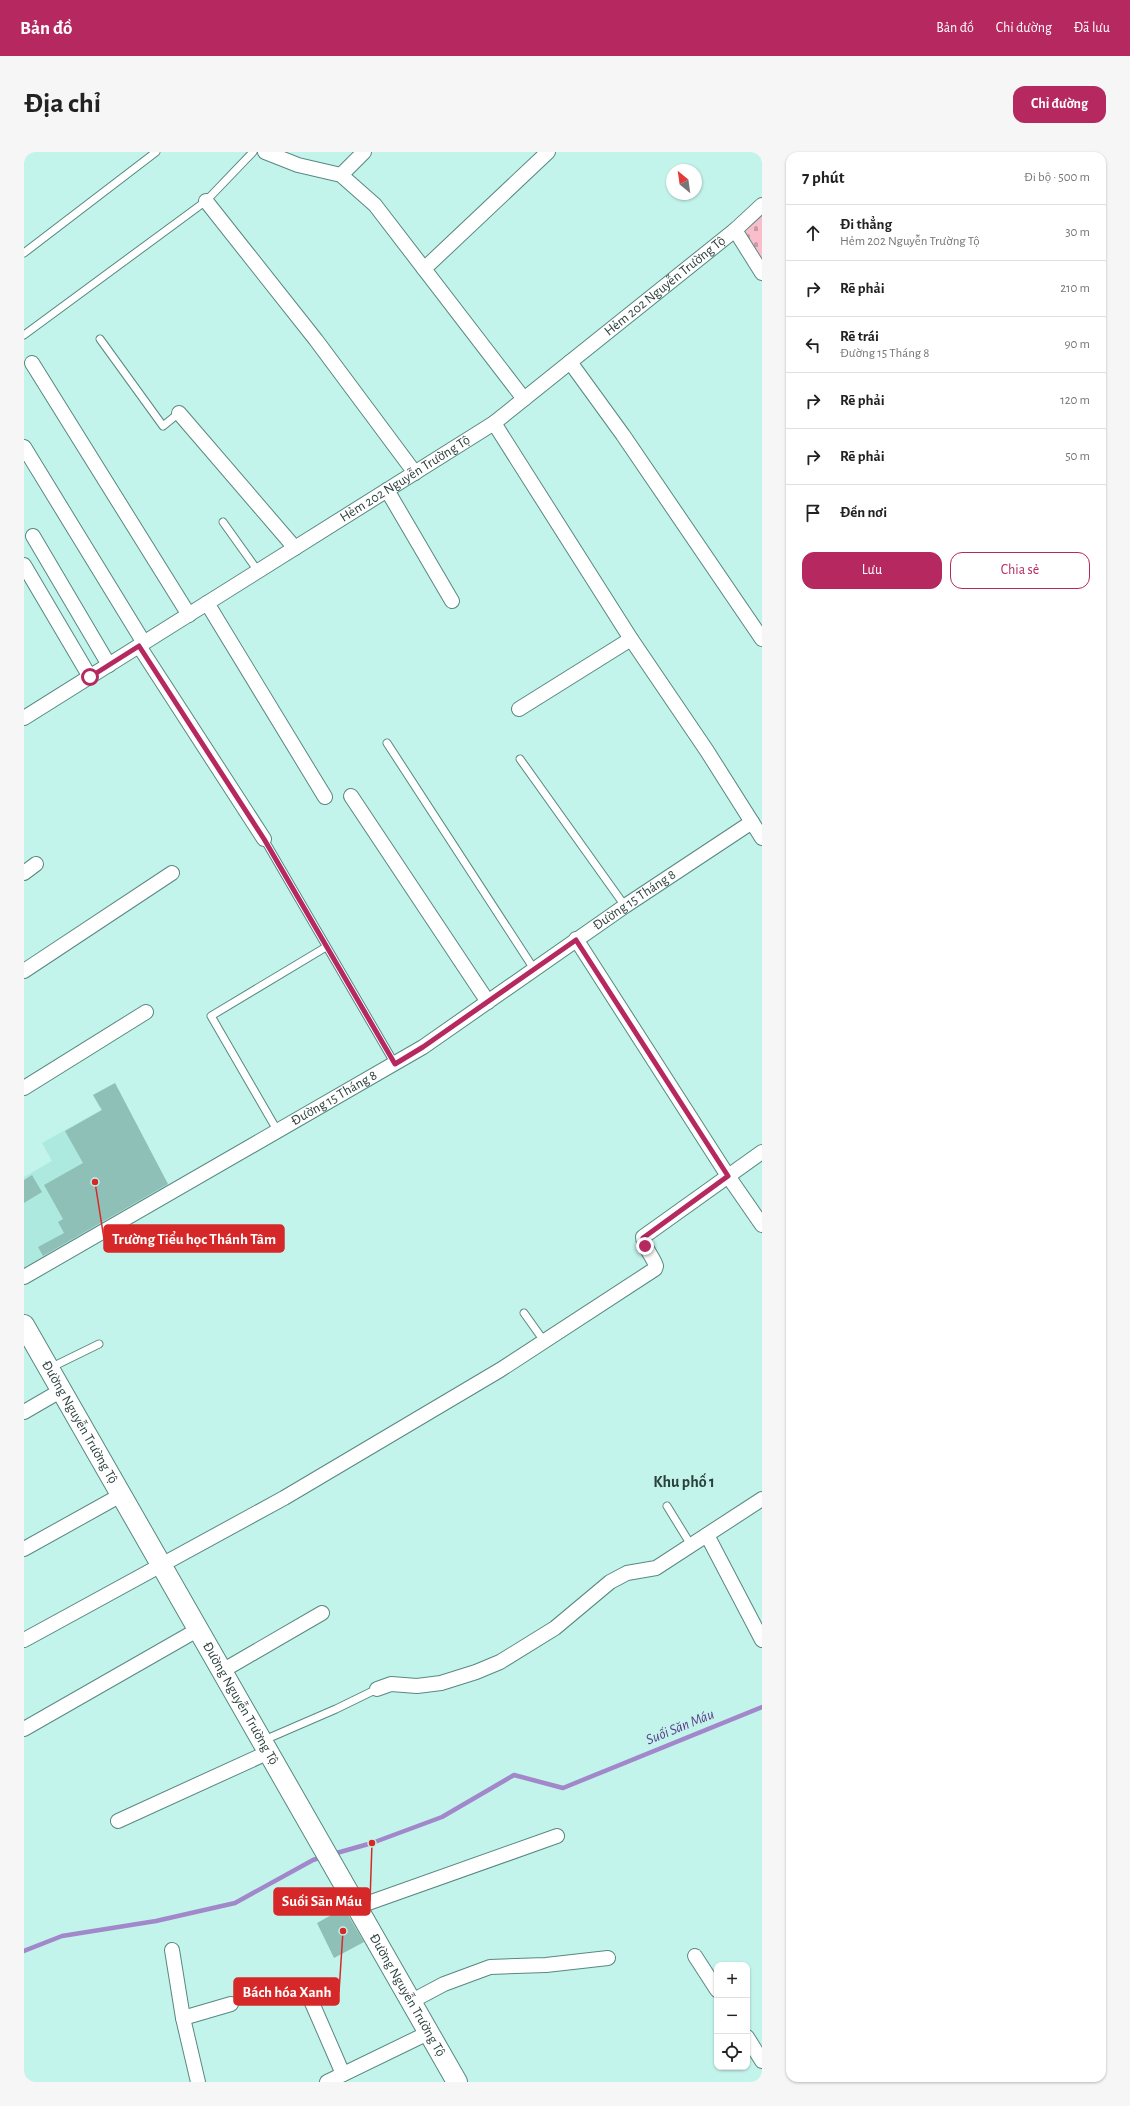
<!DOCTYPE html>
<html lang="vi">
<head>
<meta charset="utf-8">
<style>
  :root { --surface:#fff; --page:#f6f6f6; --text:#222; --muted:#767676; --line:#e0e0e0; --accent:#b52960 }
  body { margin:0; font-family:"Alegreya Sans",sans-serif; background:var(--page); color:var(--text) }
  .controls { position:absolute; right:12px; bottom:12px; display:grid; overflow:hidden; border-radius:8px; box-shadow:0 1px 3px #0004 }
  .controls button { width:36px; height:36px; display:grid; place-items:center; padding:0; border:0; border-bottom:1px solid var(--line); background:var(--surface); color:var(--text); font:20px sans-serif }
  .compass { position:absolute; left:642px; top:12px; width:36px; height:36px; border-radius:50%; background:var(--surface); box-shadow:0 1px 3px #0004; rotate:331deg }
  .stop { position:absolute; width:12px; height:12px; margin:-9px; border:3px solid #b52960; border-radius:50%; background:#fff }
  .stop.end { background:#b52960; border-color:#fff; box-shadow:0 1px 4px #0008 }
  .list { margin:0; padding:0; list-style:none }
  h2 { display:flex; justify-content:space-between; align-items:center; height:52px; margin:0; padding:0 16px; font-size:17px }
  h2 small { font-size:13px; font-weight:400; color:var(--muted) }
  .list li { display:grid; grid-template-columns:26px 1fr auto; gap:12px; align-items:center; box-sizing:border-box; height:56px; padding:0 16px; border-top:1px solid var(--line) }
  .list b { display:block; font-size:15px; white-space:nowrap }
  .list p { margin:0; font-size:13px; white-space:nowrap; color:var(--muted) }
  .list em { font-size:13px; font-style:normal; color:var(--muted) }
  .actions { display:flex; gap:8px; padding:12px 16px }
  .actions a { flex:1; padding:9px 0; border:1px solid var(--accent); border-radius:12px; text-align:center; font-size:14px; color:var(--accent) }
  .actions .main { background:var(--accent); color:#fff }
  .icon { flex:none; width:22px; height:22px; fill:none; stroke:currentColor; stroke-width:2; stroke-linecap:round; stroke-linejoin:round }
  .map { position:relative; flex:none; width:738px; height:1930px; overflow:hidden; border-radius:12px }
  header { display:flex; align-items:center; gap:24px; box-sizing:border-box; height:56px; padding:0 20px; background:var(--accent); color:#fff }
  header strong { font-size:19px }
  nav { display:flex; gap:22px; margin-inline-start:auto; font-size:14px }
  .intro { display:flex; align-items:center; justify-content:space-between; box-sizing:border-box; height:96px; padding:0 24px }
  h1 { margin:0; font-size:28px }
  .button { padding:10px 18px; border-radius:12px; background:var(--accent); color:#fff; font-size:14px; font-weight:700 }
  main { display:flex; gap:24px; padding:0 24px }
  aside { flex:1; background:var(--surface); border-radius:12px; box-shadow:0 1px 3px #0004 }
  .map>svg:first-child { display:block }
  .built { fill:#ade9df }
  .cemetery { fill:url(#cemetery-stones) }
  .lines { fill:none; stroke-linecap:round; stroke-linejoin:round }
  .stream { stroke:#a287ca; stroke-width:4.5 }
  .building { fill:#8fc0b7 }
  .service-casing { stroke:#598880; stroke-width:9 }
  .minor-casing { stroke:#598880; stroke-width:16 }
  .secondary-casing { stroke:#598880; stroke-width:22 }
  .service { stroke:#fff; stroke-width:7 }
  .minor { stroke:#fff; stroke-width:14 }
  .secondary { stroke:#fff; stroke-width:20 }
  .route { stroke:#b52960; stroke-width:5 }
  .labels { text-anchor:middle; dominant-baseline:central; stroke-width:4; stroke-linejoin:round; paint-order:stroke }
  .street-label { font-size:14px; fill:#2c413d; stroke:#c2f4eb }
  .water-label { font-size:15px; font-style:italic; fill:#5f3a8a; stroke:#c2f4eb }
  .quarter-label { font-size:16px; font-weight:bold; fill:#2c413d; stroke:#c2f4eb }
  .leader { fill:none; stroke:#d62828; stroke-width:1.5 }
  .callout-dot { fill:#d62828; stroke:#c2f4eb; stroke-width:1.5 }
  .callout { fill:#d62828; stroke:#d62828; stroke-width:1.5 }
  .callout-label { font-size:15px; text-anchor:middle; font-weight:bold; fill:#fff }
</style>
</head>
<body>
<header>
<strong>Bản đồ</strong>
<nav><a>Bản đồ</a><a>Chỉ đường</a><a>Đã lưu</a></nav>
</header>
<div class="intro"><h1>Địa chỉ</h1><a class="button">Chỉ đường</a></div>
<main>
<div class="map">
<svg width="738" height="1930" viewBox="0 0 738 1930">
  <defs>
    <pattern id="cemetery-stones" width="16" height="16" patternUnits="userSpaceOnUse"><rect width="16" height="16" fill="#f9bdcc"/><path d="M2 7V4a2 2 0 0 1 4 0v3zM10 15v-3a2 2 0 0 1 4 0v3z" fill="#ca9ba7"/></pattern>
  </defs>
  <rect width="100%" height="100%" fill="#c2f4eb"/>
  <!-- built -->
  <path class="built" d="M91,931L145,1035L0,1118V1025L28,1009L18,991L77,958L69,943Z"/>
  <!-- cemetery -->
  <path class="cemetery" d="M738,60V110L719,79Z"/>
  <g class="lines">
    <!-- stream -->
    <path class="stream" d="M309,1702L348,1691L418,1665L490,1623L539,1636L738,1555
      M0,1799L38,1784L132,1769L211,1751L289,1708L298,1705"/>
  </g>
  <!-- building -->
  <path class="building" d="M91,931L144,1032L19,1104L14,1095L40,1081L34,1070L39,1067L20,1033L59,1011L41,979L78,958L69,943Z
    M8,1023L18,1040L0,1051V1028Z
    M320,1756L340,1790L310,1806L293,1771Z"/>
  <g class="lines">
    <!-- service casing -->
    <g class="service-casing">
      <path id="service" d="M0,101L132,0
        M0,183L182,49L229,0
        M76,187L139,274L155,261
        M199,370L234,419
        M363,591L510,817
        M496,607L601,754
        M240,687L371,912
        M253,978L187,864L302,795
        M500,1161L520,1189
        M26,1216L75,1192
        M643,1354L667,1393
        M238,1589L312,1557L353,1537"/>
    </g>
    <!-- minor casing -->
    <g class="minor-casing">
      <g id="minor">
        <path d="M241,0L274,13L317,23L351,53L500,247"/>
        <path d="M317,23L340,0"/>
        <path d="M182,49L292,188L391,321"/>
        <path d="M711,78L738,121"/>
        <path d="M400,117L524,0"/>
        <path d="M546,210L599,283L738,487"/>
        <path d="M8,211L165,463"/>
        <path d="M155,261L271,396"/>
        <path d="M470,271L607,487L683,599L738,686"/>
        <path d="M0,295L120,491"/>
        <path d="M363,338L428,449"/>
        <path d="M9,384L85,513"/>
        <path d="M0,413L66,525"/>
        <path d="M183,451L301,645"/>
        <path d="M115,494L240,687"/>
        <path d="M495,557L607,487"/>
        <path id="s1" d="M0,566L470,271L711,78L738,53"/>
        <path d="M327,644L464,850"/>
        <path d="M0,721L12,712"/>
        <path d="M552,787L704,1024L738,1073"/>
        <path d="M0,819L148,721"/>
        <path d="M0,936L122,860"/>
        <path id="s2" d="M0,1125L399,895L601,754L728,670"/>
        <path d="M0,1260L38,1238"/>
        <path d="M683,1383L738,1488"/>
        <path d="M0,1397L97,1343"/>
        <path d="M0,1488L260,1346L476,1218L631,1117L632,1114C629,1104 619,1095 619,1085L738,1000"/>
        <path d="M198,1519L298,1461"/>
        <path d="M353,1537L367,1532L393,1534L417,1531L452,1520L476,1510L531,1476L586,1430L603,1421L632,1416L738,1347"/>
        <path d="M0,1577L175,1477"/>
        <path d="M94,1669L245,1600"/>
        <path d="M333,1755L533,1684"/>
        <path d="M148,1798L159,1866L174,1930"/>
        <path d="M671,1804L693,1838"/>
        <path d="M282,1837L319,1922"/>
        <path d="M386,1850L420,1832L466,1815L522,1813L584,1806"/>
        <path d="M159,1866L207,1852"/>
        <path d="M723,1885L738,1909"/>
        <path d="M303,1930L404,1881"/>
      </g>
    </g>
    <!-- secondary casing -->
    <g class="secondary-casing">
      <g id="secondary">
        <path id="s3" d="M0,1173L433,1930"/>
      </g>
    </g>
    <!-- service -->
    <use href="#service" class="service"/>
    <!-- minor -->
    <use href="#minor" class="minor"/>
    <!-- secondary -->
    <use href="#secondary" class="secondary"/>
  </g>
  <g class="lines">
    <!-- route -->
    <path class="route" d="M66,525L115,494L240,687L371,912L399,895L552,788L704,1024L619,1086L621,1094"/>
  </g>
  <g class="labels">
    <!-- street labels -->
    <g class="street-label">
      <text stroke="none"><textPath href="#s1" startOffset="774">Hẻm 202 Nguyễn Trường Tộ</textPath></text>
      <text stroke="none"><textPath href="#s1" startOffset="450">Hẻm 202 Nguyễn Trường Tộ</textPath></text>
      <text stroke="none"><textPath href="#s2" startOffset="718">Đường 15 Tháng 8</textPath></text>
      <text stroke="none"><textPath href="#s2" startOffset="358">Đường 15 Tháng 8</textPath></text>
      <text stroke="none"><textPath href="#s3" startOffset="112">Đường Nguyễn Trường Tộ</textPath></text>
      <text stroke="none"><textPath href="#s3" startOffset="436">Đường Nguyễn Trường Tộ</textPath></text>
      <text stroke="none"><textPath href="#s3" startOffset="772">Đường Nguyễn Trường Tộ</textPath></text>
    </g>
    <!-- water labels -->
    <g class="water-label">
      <text transform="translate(656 1575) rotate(-22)">Suối Săn Máu</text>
    </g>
    <!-- quarter labels -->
    <g class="quarter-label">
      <text x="660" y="1330">Khu phố 1</text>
    </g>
  </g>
  <!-- callouts -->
  <path class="leader" d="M71 1030L80 1087M348 1691L346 1749M319 1779L315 1840"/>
  <g class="callout-dot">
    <circle cx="71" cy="1030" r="4"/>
    <circle cx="348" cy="1691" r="4"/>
    <circle cx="319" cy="1779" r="4"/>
  </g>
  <g class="callout">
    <rect x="80" y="1073" width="180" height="27" rx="4"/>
    <rect x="250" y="1736" width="96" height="27" rx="4"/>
    <rect x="210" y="1826" width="105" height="27" rx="4"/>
  </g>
  <g class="callout-label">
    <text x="170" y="1092">Trường Tiểu học Thánh Tâm</text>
    <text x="298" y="1754">Suối Săn Máu</text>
    <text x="263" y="1845">Bách hóa Xanh</text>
  </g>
</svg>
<div class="controls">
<button>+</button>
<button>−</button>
<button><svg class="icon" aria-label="locate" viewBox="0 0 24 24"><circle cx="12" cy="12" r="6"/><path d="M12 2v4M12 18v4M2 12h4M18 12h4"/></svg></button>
</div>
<svg class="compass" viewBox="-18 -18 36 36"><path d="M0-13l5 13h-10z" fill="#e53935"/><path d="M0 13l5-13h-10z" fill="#767676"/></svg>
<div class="stop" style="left:66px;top:525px"></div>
<div class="stop end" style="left:621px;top:1094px"></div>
</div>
<aside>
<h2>7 phút<small>Đi bộ · 500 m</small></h2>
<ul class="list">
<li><svg class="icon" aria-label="ahead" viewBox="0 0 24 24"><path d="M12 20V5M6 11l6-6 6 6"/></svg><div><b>Đi thẳng</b><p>Hẻm 202 Nguyễn Trường Tộ</p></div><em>30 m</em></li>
<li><svg class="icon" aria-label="right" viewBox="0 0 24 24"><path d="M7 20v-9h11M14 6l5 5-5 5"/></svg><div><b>Rẽ phải</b></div><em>210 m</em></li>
<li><svg class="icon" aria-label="left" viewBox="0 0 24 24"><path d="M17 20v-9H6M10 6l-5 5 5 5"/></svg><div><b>Rẽ trái</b><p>Đường 15 Tháng 8</p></div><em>90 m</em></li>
<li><svg class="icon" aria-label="right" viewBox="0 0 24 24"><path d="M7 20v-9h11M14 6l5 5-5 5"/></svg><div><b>Rẽ phải</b></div><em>120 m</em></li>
<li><svg class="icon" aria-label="right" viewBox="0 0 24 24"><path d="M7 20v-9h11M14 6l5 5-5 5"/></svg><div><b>Rẽ phải</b></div><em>50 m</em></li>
<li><svg class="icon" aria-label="arrive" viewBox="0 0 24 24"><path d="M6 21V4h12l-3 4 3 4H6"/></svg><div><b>Đến nơi</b></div></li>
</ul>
<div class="actions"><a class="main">Lưu</a><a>Chia sẻ</a></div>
</aside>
</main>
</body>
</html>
